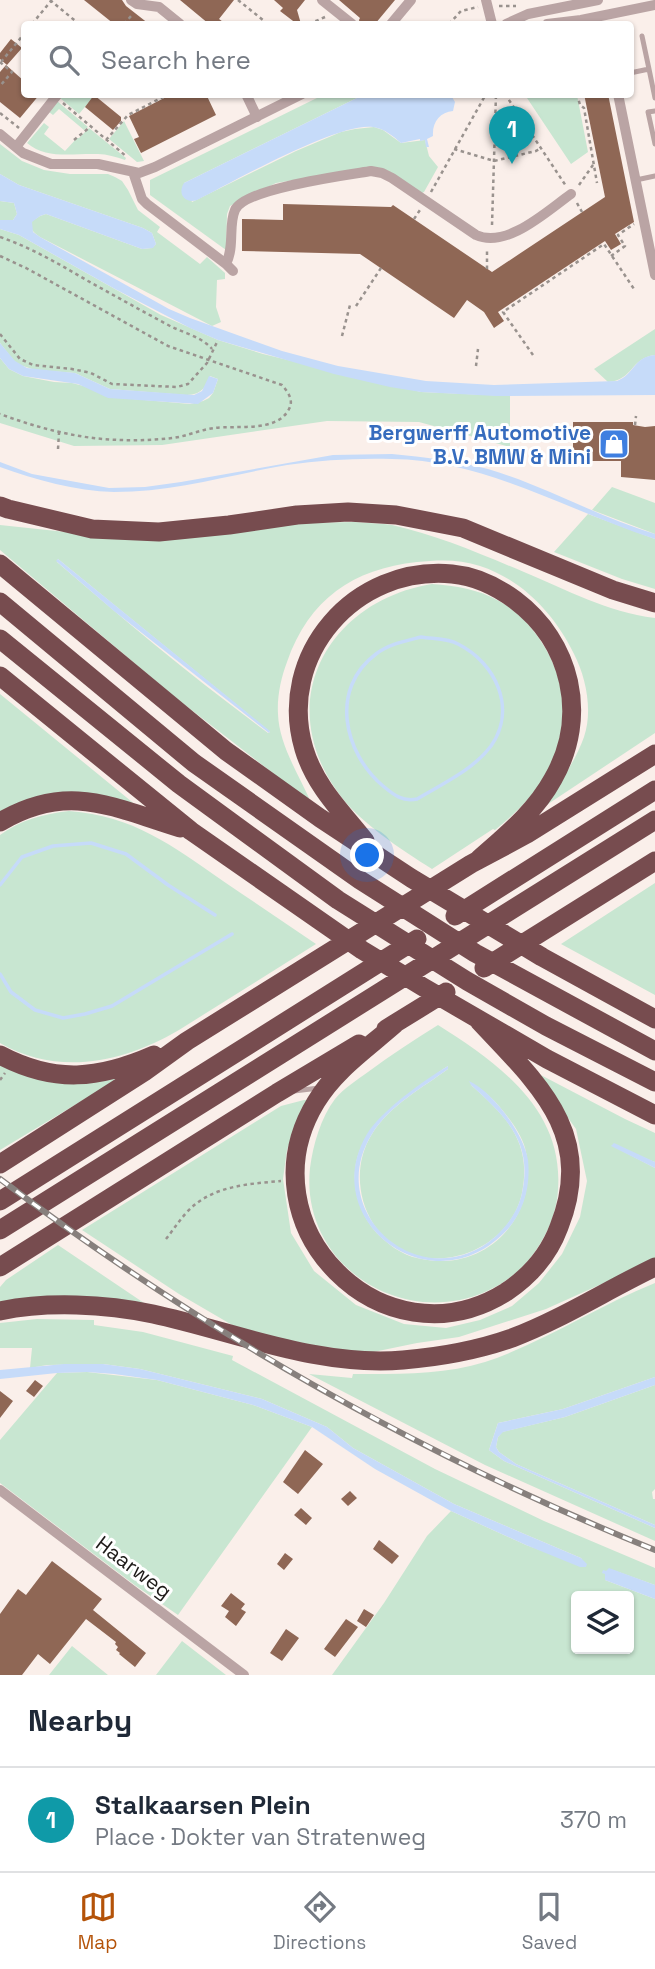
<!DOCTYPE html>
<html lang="en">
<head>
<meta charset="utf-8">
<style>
  :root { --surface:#fff; --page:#f2f2f3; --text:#1f2937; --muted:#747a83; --line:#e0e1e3; --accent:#b45309 }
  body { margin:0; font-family:"Space Grotesk",sans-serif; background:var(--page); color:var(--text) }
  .controls { position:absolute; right:21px; bottom:21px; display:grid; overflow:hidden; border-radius:7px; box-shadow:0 2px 5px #0004 }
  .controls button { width:63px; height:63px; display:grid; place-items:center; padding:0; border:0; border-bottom:2px solid var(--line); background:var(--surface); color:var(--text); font:35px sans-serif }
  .you { position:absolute; left:368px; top:856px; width:24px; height:24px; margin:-18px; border:5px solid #fff; border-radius:50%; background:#1a73e8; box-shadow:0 0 0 10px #1a73e833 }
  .badge { display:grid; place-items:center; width:46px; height:46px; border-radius:50%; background:var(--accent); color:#fff; font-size:23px; font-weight:700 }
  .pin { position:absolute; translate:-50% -58px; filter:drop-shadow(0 2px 4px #0008) }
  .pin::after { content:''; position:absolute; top:37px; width:24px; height:21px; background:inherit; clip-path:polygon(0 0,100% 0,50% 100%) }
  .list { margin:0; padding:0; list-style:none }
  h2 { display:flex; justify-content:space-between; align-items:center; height:91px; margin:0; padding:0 28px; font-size:30px }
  h2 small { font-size:23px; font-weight:400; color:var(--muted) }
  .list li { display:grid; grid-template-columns:46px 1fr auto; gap:21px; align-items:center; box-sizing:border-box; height:105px; padding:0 28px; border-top:2px solid var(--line) }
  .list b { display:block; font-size:26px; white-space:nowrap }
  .list p { margin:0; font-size:23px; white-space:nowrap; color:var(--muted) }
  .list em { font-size:23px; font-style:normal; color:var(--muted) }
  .icon { flex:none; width:38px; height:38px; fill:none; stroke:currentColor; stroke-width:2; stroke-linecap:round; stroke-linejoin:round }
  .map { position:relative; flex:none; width:655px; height:1675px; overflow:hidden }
  .search { position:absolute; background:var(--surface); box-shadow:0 2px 5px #0004; left:21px; right:21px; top:21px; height:77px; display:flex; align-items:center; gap:18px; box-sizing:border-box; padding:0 24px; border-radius:7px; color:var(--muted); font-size:26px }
  .sheet { height:196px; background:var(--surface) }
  nav { display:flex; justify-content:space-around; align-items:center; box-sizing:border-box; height:98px; border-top:2px solid var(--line); background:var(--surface); font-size:19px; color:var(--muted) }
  nav a { display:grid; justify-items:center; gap:4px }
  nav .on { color:var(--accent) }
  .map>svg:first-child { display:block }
  .green { fill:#c8e6d1; fill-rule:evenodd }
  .water { fill:#c6dbf9 }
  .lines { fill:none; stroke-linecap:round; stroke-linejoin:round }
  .stream { stroke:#c6dbf9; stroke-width:3.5 }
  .building { fill:#8f6755 }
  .path { stroke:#99928e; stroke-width:2.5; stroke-dasharray:3.5 3.5; stroke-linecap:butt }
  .service { stroke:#baa4a4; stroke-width:5 }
  .minor { stroke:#baa4a4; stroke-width:10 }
  .motorway { stroke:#774c4f; stroke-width:19 }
  .rail-casing { stroke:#87807d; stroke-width:6 }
  .rail { stroke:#fff; stroke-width:3.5; stroke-dasharray:10; stroke-linecap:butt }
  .labels { text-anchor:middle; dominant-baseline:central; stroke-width:6; stroke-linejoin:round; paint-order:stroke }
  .shop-label { font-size:21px; font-weight:bold; fill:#366cbe; stroke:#fff; text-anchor:end }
  .street-label { font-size:21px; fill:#1d1a18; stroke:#fff }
</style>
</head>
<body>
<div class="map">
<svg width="655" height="1675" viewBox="0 0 655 1675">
  <rect width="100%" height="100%" fill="#faefea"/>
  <!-- green -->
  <path class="green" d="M63,95H95L79,114L60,98Z
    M323,95H363L184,183L192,202L296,151L341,132L355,129L374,127L383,130L401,143L425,140L429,156L438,167L424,192L422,193L372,167L276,183L230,206L227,214L226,250L150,195V180Z
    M525,95H577L588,152L571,164Z
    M57,101L88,127L84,130L59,109L53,115L49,112Z
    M124,121L144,161L137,162L109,139Z
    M44,123L49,127L44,134L65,151L77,138H79L89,128L126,158L125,160C116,157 107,154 98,154C74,153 47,160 27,143Z
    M0,144L22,161L44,170L70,174H108L115,177L122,181L128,190L138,210L160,227L157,232L200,264L207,257L225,273V279L217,280L216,307L221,322L212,326L40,237C34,233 29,229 32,221L40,216L46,214L142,249L152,248L156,244L152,233L143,228L19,185L0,174Z
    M0,201L14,203L17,214L13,220H0Z
    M0,229L19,235L161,315L218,340L263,354L421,392L510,396V447L419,422L327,421L162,445L74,446L0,423V358L9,369L23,376L54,382L72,383L133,399L190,404L203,401L209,398L213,393L218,379L210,376C205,390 199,395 185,395L110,389L75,373L35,370L20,365L14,361L0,343Z
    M655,329V355C630,358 634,380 608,382L594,369Z
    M612,487L655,503V534L592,510Z
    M588,514L655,539V589L622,579L554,552Z
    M354,522C366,523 379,523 392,525C437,535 481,554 524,572C568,590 606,612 655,618V733L545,806C559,784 575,762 584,737C593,711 586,677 574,654C555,615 523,580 480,566C459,559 439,560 417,562C353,569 309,599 287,662C281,678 277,696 278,714C279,743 297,772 309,798H305L176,698L0,550V525L141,540L298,523ZM58,559L270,732L268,733C195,679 125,621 57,562Z
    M432,584C456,586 478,589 499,601C512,608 523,618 532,629C566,671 573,721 548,770C536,794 516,813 495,830L493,829L432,869C402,850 357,821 337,791C273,701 328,601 432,584Z
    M0,694L137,806L105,798L0,815Z
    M69,811C134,816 171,845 223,881C254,902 285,923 316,944L179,1030C124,1062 59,1077 0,1043V835C21,820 43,814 69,811Z
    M655,883V995L561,944Z
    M438,1025C498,1063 564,1109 558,1190C557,1209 550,1228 540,1244C527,1266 508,1282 485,1292C399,1329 300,1263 310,1168C313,1145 321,1117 335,1099C344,1088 357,1080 368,1072C391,1055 414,1040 438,1025ZM448,1066V1069C422,1088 389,1106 372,1134C346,1175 363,1236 410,1254C456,1270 512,1241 522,1193C532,1142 507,1117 471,1085C485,1089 498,1104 507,1116C514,1125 522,1137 525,1148C540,1206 498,1263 438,1261C419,1260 404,1256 389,1244C371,1231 360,1212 356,1191C348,1145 380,1115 414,1091C425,1083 436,1073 448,1066Z
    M0,1062L128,1073L0,1150Z
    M535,1072L625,1119L655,1133V1162L611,1145L655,1168V1260L546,1309L459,1337L417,1343L354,1356L334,1348L306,1345L239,1329L179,1294L82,1230L281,1106L304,1100H310L298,1119L287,1150L283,1179L291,1233L314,1271L356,1305L404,1324L446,1328L480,1320L512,1306L539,1283L562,1254L580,1217L587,1181L576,1129Z
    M58,1245L144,1303L0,1306V1287L6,1280Z
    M655,1283V1377L563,1409L498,1423L489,1450L504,1461L655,1528V1541L485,1465L309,1374L352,1378L353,1374C397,1374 443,1375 485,1362C545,1342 597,1306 655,1283Z
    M37,1319L94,1320V1325L143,1332L233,1356L232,1360L435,1469L544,1521L655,1568V1585L610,1569L605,1574V1580L655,1599V1675H332L384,1603L427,1536L451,1511L526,1545L582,1565L584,1563L581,1558L454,1504L353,1448L327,1427L262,1399L140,1369L103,1364L47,1365L30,1368L32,1348H0V1323ZM576,1596H629V1649H576Z
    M87,1372L157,1380L253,1405L312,1427L178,1615L136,1586L0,1483V1440L57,1373Z
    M655,1385V1489L652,1492L653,1499H655V1525L516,1464L499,1452L496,1447L498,1437L502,1432L565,1417Z
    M182,1641L226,1675H156Z
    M72,1646L108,1675H49Z"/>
  <!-- water -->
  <path class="water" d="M363,95H456L452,97L455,102L453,111C440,112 432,122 433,136L427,139L429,147H426L425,140L420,141V139L401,143C393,136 385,129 373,127C338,122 233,182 197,200C185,204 177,194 184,183Z
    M0,174L19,185L143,228L152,233L156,244L153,248L142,249L46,214L40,216L32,222L33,232L40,237L169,309L190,318L282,351L338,366L426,381L494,385L617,381C635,374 633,357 655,355V395L496,396L421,392L390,387L334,374L218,340L190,328L115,289L19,235L0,229V220H13L17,214L14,203L0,201Z
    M0,343L15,361L27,368L75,373L110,389L194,395L202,391L209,376L218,379L213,393L198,404L108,398L78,384L23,376L9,369L0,358Z
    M392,454C424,457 457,461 488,469C546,486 598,517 655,534V539C568,511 486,460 392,459C357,458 322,460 287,465C229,475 173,492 114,492C75,491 36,480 0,467V462L32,474L109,488L145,487L181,482L333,455Z
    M58,559L270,731L269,733L114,611L56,561Z
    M448,1066V1069C422,1088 389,1106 372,1134C322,1214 423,1299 495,1237C508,1225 518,1211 522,1193C533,1142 506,1117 471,1085L469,1081C493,1092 524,1134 528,1160C531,1187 523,1215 504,1233C430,1307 316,1220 367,1134C381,1111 425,1079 448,1066Z
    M614,1143L655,1162V1168L611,1146Z
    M64,1364H103L140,1369L262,1399L327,1427L353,1448L454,1504L581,1558L587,1564L586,1567H580L526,1545L451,1511L375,1469L312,1427L253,1405L157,1380L114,1374L87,1372L57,1373L0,1379V1370Z
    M655,1377V1385L565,1417L503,1432L498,1437L496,1447L499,1452L516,1464L655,1525V1528L504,1461L489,1450L498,1423L563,1409Z
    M609,1568L655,1585V1599L605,1580V1574L602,1573L603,1570L606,1571Z"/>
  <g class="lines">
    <!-- stream -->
    <path class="stream" d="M421,637C432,639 448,638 458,644C496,663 517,709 491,746C473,770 442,784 417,799C402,802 394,795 383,786C344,753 329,689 376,654C389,644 405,641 421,637Z
      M0,885L22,857L53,846L91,843L126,854L168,885L215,915
      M0,974L11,992L35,1010L63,1018L85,1014L112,1006L232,934"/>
  </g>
  <!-- building -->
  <path class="building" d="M84,0H122L126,6L149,24H114Z
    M180,0H234L219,19L226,24H209Z
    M274,0H305L297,10L301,24H297L280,11L283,8Z
    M339,0H395L375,24H360L359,20L360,18Z
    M11,39L22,48L7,65L0,59V53Z
    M6,65L24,81V94H40L20,118L0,102V72Z
    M172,94H206L216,115L141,153L134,139L139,137L129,116Z
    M584,94H608L634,222L615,234L621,244L611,250L605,241L498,312L504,321L494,328L484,312L467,300L454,318L360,254L242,251V219L283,220V204L391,207L393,205L492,272L605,197Z
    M94,95L121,117V121L113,130L85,107Z
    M573,422H633V425L645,427L655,426V480L621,477V461H573Z
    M35,1380L43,1386L34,1397L26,1391Z
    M0,1391L13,1401L0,1418Z
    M305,1450L323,1464L298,1494L283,1482Z
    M350,1491L357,1498L348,1506L341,1499Z
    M301,1508L312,1518L306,1525L294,1515Z
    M379,1540L399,1556L392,1564L373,1549Z
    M285,1553L293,1559L284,1570L277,1564Z
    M52,1561L102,1599L93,1610L146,1653L135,1667L119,1654L120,1653L116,1650L118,1647L115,1644L116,1642L86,1619L50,1664L38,1654L22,1675H0V1614L18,1589L26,1595Z
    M231,1593L245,1604L241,1609L246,1612L236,1626L225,1617L229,1611L221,1606Z
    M364,1609L374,1615L366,1627L357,1621Z
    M346,1619L358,1627L335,1657L324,1649Z
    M286,1629L299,1638L282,1661L270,1653Z"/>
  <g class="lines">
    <!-- path -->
    <path class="path" d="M50,0L79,24
      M238,0L268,24
      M499,6H516
      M32,24L51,1
      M124,24L132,15
      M309,24L325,17
      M449,24L461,11L478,7
      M0,62L12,72L0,86
      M1,62L24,34
      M505,94L566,186
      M577,94L580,105L584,108L597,183
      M63,103L127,157
      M0,113L19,128
      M74,140L90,127
      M106,140L128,115L169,94
      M454,149L494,161L536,151L541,148
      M579,185L593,165
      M431,192L486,94
      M577,203L582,212
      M414,219L420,210
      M492,225L496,94
      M0,237C32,248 59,264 88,281C115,296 142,311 170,326C184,333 202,337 212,349
      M0,256L26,268L168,346L282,385C288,392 294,400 289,409C277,433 236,425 214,428C200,430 187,436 173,438C147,441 119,441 93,438C61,434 30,425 0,414
      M611,256L625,246L618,235L634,224
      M487,269V248
      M356,306L381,268
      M0,334L20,359L33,365L72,369L91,373L112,384L177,387L188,384L207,363L218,340
      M342,336L350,305
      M533,355L503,312L604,244L634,289
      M476,366L478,349
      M635,425L636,416
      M58,449L59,433
      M0,1080L5,1073
      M166,1239C173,1230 179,1221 187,1212C211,1186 247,1184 281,1181"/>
    <!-- service -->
    <path class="service" d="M642,36L649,69
      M630,73L649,69L655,98
      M655,111L648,112L655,144
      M636,180L655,176
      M294,1091L319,1088"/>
    <!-- minor -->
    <path class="minor" d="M131,0L137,4L159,7L180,24
      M322,0L352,24
      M486,0L492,24
      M391,24L411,0
      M506,24L528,14L598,0
      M547,24L581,20L655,5
      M246,94L257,117
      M618,94L655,275
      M0,134L23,153L51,164H98L139,173L155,167L302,94
      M16,147L58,94
      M133,172L142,199L147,204L226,264L233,271
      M226,264C235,246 228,226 235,210C245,188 347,175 371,171L382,173L392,178L476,235C507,249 547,211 571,194
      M0,1490L244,1675"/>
    <!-- motorway -->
    <path class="motorway" d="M0,506L8,509L92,529L159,532L229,525L297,515L348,512L396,515L463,528L613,590L655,603
      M0,564L226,751L320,818L411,878L542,957L655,1019
      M0,602L194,763L360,880L475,953L655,1051
      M0,639L179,784L338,900L467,981L546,1026L655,1082
      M0,676L191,831L362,950L423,987L547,1059L655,1115
      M0,822C68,782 112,807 180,828
      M365,841C342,812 315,786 304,749C276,655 355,565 452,574C474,576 496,586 515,600C571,642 589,716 553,779C535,812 506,835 478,860
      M455,916L655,790
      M484,968L655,861
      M395,1024C368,1048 335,1070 316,1102C241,1225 383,1369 506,1292C530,1276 549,1254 559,1227C596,1134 538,1084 479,1021
      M386,1029L446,992
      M0,1055C55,1084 99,1079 154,1055
      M0,1164L144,1072L187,1041L471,864L527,834L655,754
      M0,1201L417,939
      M0,1230L655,820
      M0,1267L277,1093L359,1044
      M0,1311C47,1301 106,1304 153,1314C236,1332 316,1367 403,1360C439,1357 478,1350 512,1338C562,1319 607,1290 655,1267"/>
    <!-- rail casing -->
    <g class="rail-casing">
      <path id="rail" d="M0,1179C201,1330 422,1456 655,1550"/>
    </g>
    <!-- rail -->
    <use href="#rail" class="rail"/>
  </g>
  <!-- icons -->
  <defs>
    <g id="shop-square" transform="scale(1.575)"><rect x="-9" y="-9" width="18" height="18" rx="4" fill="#3f7fe0" stroke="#fff"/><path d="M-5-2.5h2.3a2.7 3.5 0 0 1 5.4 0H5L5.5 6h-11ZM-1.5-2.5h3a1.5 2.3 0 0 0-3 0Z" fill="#fff"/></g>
  </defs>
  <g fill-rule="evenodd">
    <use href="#shop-square" x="614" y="444"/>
  </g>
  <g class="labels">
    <!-- shop labels -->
    <g class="shop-label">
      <text x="591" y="432">Bergwerff Automotive<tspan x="591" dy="24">B.V. BMW &amp; Mini</tspan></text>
    </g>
    <!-- street labels -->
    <g class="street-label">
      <text transform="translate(134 1567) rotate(37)">Haarweg</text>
    </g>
  </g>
</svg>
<div class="controls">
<button><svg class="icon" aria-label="layers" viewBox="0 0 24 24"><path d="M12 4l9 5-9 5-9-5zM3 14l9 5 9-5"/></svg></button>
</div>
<div class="you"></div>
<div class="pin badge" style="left:512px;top:164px;background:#0f9aa8">1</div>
<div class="search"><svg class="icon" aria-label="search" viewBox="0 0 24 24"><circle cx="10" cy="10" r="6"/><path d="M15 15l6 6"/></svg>Search here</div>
</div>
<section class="sheet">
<h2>Nearby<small></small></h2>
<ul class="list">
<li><span class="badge" style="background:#0f9aa8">1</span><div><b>Stalkaarsen Plein</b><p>Place · Dokter van Stratenweg</p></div><em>370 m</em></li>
</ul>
</section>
<nav>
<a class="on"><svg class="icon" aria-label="map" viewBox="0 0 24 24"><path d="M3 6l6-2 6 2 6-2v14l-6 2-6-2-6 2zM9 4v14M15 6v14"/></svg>Map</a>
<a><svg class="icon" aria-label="directions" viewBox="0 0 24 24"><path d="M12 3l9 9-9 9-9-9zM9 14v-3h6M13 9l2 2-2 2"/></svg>Directions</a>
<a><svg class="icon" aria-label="saved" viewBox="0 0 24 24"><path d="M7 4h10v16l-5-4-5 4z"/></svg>Saved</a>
</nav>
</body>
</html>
